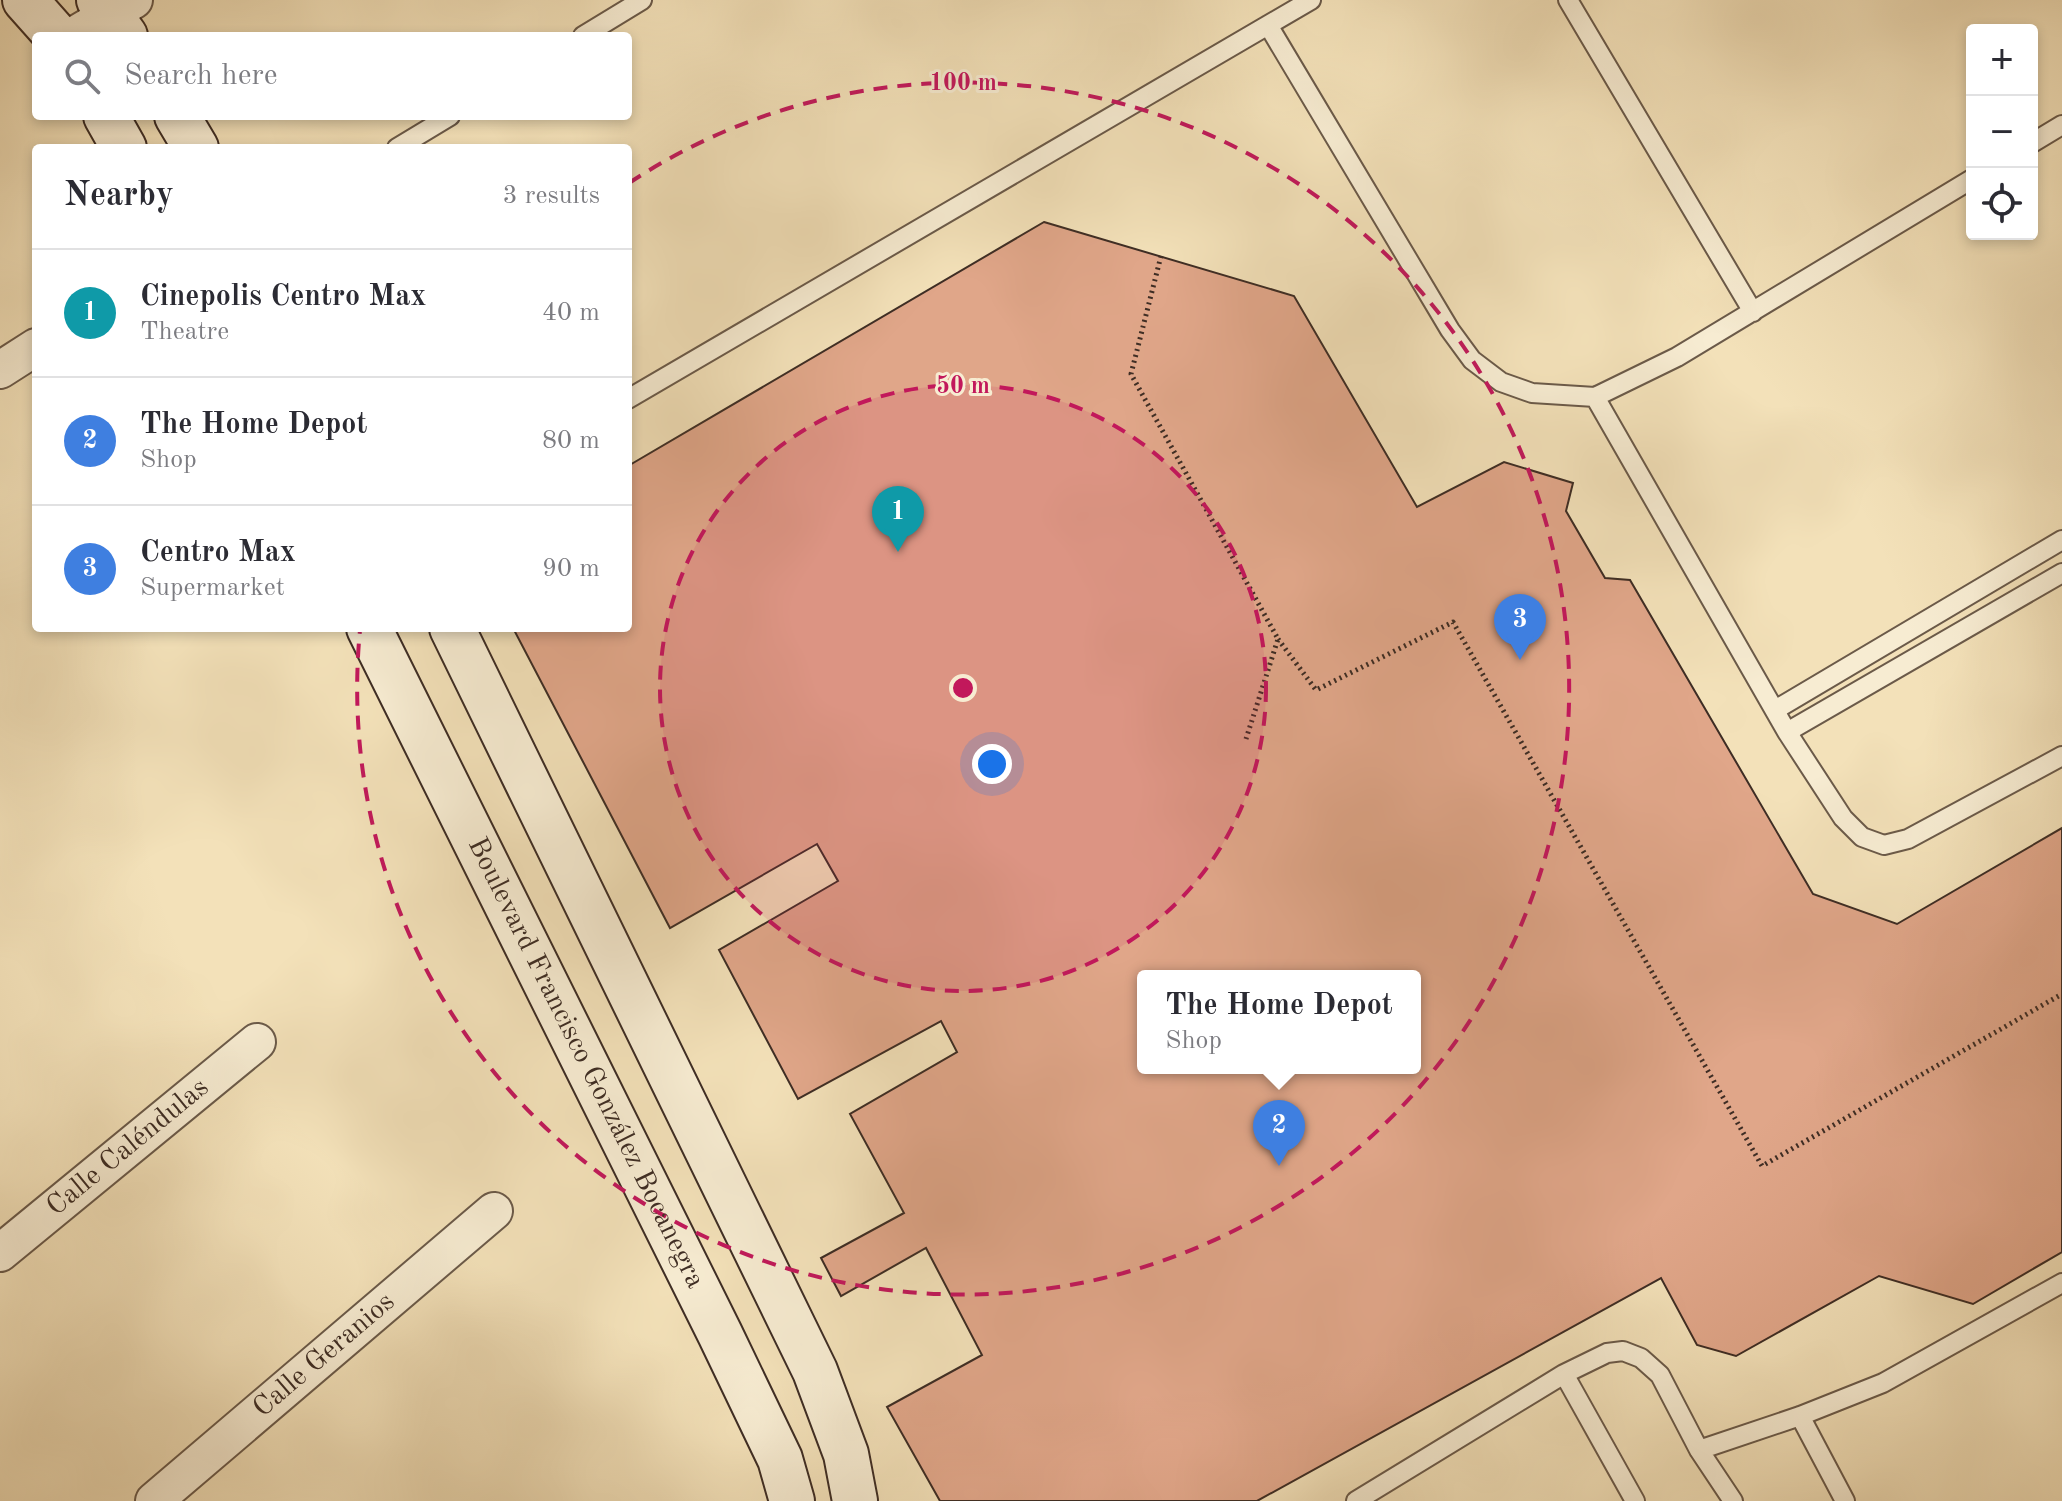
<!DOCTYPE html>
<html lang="en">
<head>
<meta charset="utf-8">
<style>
  :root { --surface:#fff; --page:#f7f7f7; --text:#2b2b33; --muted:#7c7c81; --line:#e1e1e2; --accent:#0b8043 }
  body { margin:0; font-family:"Old Standard TT",serif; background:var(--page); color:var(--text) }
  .controls { position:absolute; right:24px; top:24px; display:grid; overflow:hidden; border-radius:8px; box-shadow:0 4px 12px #0003 }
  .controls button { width:72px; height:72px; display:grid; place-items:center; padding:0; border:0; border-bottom:2px solid var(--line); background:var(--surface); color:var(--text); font:40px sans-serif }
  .you { position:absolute; left:992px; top:764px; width:28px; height:28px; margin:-20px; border:6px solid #fff; border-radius:50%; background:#1a73e8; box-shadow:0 0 0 12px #1a73e833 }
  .badge { display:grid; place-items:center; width:52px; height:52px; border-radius:50%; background:var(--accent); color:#fff; font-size:26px; font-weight:700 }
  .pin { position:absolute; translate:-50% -66px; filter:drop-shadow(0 2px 4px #0008) }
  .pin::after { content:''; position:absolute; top:42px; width:28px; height:24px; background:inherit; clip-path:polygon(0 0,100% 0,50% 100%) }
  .popup { position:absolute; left:1137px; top:970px; width:284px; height:104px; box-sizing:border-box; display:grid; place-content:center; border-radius:8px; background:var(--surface); filter:drop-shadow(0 2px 6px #0005); font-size:26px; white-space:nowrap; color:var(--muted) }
  .popup b { font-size:30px; color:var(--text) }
  .popup::after { content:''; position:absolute; left:50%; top:100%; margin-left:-16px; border:16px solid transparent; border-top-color:var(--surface) }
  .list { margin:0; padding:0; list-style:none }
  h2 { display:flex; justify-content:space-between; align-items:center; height:104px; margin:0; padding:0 32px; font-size:34px }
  h2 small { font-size:26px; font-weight:400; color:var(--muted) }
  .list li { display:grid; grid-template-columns:52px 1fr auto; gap:24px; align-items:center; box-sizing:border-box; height:128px; padding:0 32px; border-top:2px solid var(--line) }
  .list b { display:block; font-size:30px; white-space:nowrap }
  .list p { margin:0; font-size:26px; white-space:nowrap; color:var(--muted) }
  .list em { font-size:26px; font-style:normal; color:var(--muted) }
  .icon { flex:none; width:44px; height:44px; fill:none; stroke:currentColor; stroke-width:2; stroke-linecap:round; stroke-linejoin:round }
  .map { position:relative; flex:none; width:2062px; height:1501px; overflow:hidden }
  .search { position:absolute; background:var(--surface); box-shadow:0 4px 12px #0003; left:32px; top:32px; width:600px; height:88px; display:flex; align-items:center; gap:20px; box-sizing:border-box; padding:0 28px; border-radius:8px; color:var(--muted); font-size:30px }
  .panel { position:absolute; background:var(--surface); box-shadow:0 4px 12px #0003; left:32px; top:144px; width:600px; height:488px; border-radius:8px }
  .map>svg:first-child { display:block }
  .building { fill:#e0a689; stroke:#3e2d24; stroke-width:2; fill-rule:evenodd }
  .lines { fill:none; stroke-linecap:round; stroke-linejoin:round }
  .service-casing { stroke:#6b5a49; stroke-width:22 }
  .minor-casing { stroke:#6b5a49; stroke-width:40 }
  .secondary-casing { stroke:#3e2d24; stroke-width:48 }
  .path { stroke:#3e2d24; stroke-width:5; stroke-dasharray:2 4; stroke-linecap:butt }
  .service { stroke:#f7ecd2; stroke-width:18 }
  .minor { stroke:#f7ecd2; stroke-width:36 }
  .secondary { stroke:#f7ecd2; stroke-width:44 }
  .ring { fill:none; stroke:#c2185b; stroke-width:4; stroke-dasharray:14 10 }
  .labels { text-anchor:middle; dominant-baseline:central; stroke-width:6; stroke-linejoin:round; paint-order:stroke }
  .street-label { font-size:28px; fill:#3e2d24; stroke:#f7ecd2 }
  .centre { fill:#c2185b; stroke:#f7ecd2; stroke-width:4 }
  .ring-label { font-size:24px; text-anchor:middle; font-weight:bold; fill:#c2185b; stroke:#f7ecd2; stroke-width:6; stroke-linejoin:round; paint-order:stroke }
</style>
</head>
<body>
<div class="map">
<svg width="2062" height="1501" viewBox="0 0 2062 1501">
  <rect width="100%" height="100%" fill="#f3e1b9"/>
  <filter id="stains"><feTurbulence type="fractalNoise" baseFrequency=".0025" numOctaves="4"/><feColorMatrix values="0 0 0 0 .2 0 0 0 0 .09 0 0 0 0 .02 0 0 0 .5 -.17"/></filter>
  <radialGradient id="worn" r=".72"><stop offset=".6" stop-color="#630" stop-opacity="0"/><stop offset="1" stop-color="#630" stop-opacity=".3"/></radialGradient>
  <!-- building -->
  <path class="building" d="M1044,222L1294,296L1417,507L1504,462L1573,483L1566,511L1605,578L1630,580L1813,894L1897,924L2062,828V1252L1973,1304L1879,1276L1736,1356L1697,1345L1661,1278L1257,1501H940L887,1407L982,1355L926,1248L841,1296L821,1258L904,1213L850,1114L957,1052L941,1021L798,1099L719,950L838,881L817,844L670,928L513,628H628V466ZM1143,976H1415V1068H1143Z"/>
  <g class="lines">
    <!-- service casing -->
    <g class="service-casing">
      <path id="service" d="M1568,0L1753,312
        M1268,25L1450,330L1472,360L1501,382L1532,393L1595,397L1677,357L1972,179
        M583,36L642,0
        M2032,143L2062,125
        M397,148L450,116
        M1595,397L1787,732L1843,818L1862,837L1884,845L1908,839L2062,756
        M628,399L1311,0
        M1775,710L2062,540
        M1787,732L2062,573
        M1564,1374L1635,1501
        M1800,1416L1845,1501
        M1699,1450L1800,1416L1883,1383L2062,1283
        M1356,1501L1564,1374L1607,1353L1623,1351L1641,1358L1660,1375L1699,1450L1733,1501"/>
    </g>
    <!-- minor casing -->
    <g class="minor-casing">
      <g id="minor">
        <path d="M73,36L134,0"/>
        <path d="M0,370L36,347"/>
        <path id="s1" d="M0,1253L257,1042"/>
        <path id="s2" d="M154,1501L494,1211"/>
      </g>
    </g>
    <!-- secondary casing -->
    <g class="secondary-casing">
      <g id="secondary">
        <path d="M25,0L57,36"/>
        <path d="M99,0L125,36"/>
        <path d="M106,116L124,148"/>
        <path d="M177,116L196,148"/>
        <path id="s3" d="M369,628L720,1334L780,1459L792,1501"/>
        <path d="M452,628L815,1371L846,1454L855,1501"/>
      </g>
    </g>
    <!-- path -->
    <path class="path" d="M1161,256L1131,374L1278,639L1246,739
      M1278,639L1316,690L1453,622L1762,1166L2062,994"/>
    <!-- service -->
    <use href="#service" class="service"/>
    <!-- minor -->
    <use href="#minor" class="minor"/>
    <!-- secondary -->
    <use href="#secondary" class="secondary"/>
  </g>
  <!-- distance rings -->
  <circle cx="963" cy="688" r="303" fill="#c2185b" fill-opacity=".12"/>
  <g class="ring">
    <circle cx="963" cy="688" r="303"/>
    <path d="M629 183A606 606 0 1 1 360 630"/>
  </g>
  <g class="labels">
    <!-- street labels -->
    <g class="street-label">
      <text stroke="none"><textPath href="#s3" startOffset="486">Boulevard Francisco González Bocanegra</textPath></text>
      <text stroke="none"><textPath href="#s1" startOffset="166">Calle Caléndulas</textPath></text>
      <text stroke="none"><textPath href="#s2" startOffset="224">Calle Geranios</textPath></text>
    </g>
  </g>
  <circle cx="963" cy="688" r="12" class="centre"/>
  <g class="ring-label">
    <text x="963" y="90">100 m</text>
    <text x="963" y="393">50 m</text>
  </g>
  <rect width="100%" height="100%" filter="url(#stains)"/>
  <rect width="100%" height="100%" fill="url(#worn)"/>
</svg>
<div class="controls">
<button>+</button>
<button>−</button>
<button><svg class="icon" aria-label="locate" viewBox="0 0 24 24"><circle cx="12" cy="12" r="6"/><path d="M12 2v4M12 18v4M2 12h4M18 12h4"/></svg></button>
</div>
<div class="you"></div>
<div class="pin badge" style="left:898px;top:552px;background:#0f9aa8">1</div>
<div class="pin badge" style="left:1279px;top:1166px;background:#3f7fe0">2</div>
<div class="popup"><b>The Home Depot</b>Shop</div>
<div class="pin badge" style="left:1520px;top:660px;background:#3f7fe0">3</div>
<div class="search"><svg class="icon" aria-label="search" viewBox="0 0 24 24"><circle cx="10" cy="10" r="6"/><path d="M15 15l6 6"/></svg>Search here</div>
<section class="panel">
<h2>Nearby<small>3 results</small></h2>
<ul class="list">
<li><span class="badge" style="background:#0f9aa8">1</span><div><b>Cinepolis Centro Max</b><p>Theatre</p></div><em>40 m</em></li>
<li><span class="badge" style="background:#3f7fe0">2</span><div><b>The Home Depot</b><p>Shop</p></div><em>80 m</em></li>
<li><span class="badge" style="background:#3f7fe0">3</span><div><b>Centro Max</b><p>Supermarket</p></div><em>90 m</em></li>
</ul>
</section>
</div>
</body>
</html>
